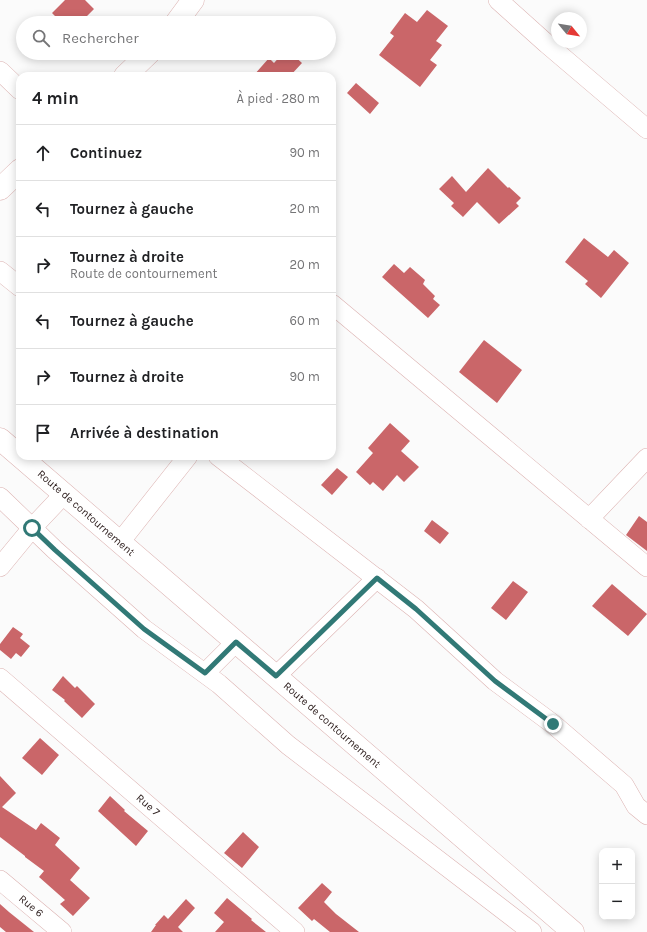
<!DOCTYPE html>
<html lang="fr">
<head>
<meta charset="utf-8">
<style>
  :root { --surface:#fff; --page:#f6f6f6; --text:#202124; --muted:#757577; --line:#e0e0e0 }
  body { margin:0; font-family:Karla,sans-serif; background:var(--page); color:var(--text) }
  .controls { position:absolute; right:12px; bottom:12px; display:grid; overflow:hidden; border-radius:8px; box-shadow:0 2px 10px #0003 }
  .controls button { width:36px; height:36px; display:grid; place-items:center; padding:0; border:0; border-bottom:1px solid var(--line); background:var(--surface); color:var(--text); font:20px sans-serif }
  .compass { position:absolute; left:551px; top:12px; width:36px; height:36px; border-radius:50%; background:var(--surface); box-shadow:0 2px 10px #0003; rotate:120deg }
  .stop { position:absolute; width:12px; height:12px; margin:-9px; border:3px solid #317976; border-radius:50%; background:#fff }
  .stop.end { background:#317976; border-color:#fff; box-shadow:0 1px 4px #0008 }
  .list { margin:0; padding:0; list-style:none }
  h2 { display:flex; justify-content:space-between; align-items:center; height:52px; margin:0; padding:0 16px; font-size:17px }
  h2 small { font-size:13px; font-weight:400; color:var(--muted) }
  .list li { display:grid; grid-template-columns:26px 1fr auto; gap:12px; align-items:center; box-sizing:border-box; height:56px; padding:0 16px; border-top:1px solid var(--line) }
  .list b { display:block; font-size:15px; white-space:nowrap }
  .list p { margin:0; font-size:13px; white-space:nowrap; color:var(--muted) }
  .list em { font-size:13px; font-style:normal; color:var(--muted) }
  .icon { flex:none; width:22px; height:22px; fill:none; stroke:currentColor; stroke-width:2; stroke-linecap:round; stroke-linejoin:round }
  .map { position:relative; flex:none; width:647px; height:932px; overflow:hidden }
  .search { position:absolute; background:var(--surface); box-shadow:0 2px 10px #0003; left:16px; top:16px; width:320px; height:44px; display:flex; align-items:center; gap:10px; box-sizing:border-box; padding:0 14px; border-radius:22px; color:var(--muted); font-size:15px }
  .panel { position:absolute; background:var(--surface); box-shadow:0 2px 10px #0003; left:16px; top:72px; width:320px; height:388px; border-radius:12px }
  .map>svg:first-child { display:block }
  .building { fill:#ca6669 }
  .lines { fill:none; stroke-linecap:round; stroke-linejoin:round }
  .minor-casing { stroke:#dcb2b1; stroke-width:20 }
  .tertiary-casing { stroke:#dcb2b1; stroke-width:23 }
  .minor { stroke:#fff; stroke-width:19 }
  .tertiary { stroke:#fff; stroke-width:22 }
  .route { stroke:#317976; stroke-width:5 }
  .labels { text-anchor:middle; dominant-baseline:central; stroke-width:3; stroke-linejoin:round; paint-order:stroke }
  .street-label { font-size:11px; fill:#2a1b1a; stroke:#fff }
</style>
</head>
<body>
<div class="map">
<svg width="647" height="932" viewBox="0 0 647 932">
  <rect width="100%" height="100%" fill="#fbfbfb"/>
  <!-- building -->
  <path class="building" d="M65,0H85L94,9L82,21L79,17L74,23H62L52,13Z
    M427,10L448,26L436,41L442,45L430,60L437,65L420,87L379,55L394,36L390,33L405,13L417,22Z
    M283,53H291L302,63L290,76H253L269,58L274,63Z
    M356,83L379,103L370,114L347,93Z
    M488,168L508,188L509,187L521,198L516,203L519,206L499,224L477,202L463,217L451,206L454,203L439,189L452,176L466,192Z
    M584,238L608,257L614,250L629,263L601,298L585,284L588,281L565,262Z
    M394,264L404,273L410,267L425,280L423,284L435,296L433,299L440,305L428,318L382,277Z
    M484,340L522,370L497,403L459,372Z
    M390,423L410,441L401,451L419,467L404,482L397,475L383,491L373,482L370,485L356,472L373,453L368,448Z
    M337,468L348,477L332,495L321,485Z
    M639,516L647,522V551L626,535Z
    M432,520L449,533L440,544L424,531Z
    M513,581L528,592L506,620L491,608Z
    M612,584L647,614L628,636L592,606Z
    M13,627L23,634L20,638L30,646L21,657L16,653L11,659L0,650V644Z
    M63,676L75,688L77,686L95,704L82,718L64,701L65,700L52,690Z
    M40,738L59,755L42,775L22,758Z
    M0,776L16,793L2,807L36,830L41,823L60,838L55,845L80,868L70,880L90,898L73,916L60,904L65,900L39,877L44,871L25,857V856L0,837Z
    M110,796L125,810L124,811L148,831L136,846L98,811Z
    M243,832L259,847L242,868L224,853Z
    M322,883L332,892L324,902L336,914L359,932H330L314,919L312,921L298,908Z
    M227,898L252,919L251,920L266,932H215L224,922L214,913Z
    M186,899L195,908L178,927L183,932H151L156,925H155L164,915L168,919Z
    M0,904L9,912L34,932H6L0,927Z"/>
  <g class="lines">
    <!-- minor casing -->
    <g class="minor-casing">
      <path id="minor" d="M498,0L547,44L647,129
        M0,71L20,90
        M0,271L20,287
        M332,304L647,567
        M218,456L416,609L495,681L553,724L624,785L636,806L647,815
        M0,497L55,550L144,629L219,684L288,745L532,932
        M589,519L647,458
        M120,542L188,456
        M0,567L32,528L64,494
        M205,673L236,642
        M276,676L377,578
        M0,678L295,932
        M0,880L62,932"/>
    </g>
    <!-- tertiary casing -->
    <g class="tertiary-casing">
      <path id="tertiary" d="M176,23L193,0
        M125,76L149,53
        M0,189L20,170
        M0,439L573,932"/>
    </g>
    <!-- minor -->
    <use href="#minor" class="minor"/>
    <!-- tertiary -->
    <use href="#tertiary" class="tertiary"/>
  </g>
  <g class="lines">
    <!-- route -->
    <path class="route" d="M32,528L55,550L144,629L205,673L236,642L276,676L377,578L416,609L495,681L553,724"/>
  </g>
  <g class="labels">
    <!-- street labels -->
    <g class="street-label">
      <text transform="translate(86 513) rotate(41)">Route de contournement</text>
      <text transform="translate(332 725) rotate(41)">Route de contournement</text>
      <text transform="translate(148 805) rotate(41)">Rue 7</text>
      <text transform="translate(31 906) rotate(40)">Rue 6</text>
    </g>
  </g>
</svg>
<div class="controls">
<button>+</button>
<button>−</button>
</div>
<svg class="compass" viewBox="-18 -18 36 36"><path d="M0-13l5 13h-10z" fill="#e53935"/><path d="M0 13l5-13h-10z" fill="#757577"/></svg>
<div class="stop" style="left:32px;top:528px"></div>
<div class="stop end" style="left:553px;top:724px"></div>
<div class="search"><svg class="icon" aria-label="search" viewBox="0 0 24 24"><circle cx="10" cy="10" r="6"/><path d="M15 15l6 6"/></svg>Rechercher</div>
<section class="panel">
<h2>4 min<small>À pied · 280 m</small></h2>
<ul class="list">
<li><svg class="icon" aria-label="ahead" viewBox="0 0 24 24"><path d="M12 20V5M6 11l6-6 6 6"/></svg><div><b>Continuez</b></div><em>90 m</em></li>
<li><svg class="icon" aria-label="left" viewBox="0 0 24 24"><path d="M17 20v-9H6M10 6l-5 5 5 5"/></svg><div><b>Tournez à gauche</b></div><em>20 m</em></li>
<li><svg class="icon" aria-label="right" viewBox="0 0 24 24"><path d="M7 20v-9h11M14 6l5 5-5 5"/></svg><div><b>Tournez à droite</b><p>Route de contournement</p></div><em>20 m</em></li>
<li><svg class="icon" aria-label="left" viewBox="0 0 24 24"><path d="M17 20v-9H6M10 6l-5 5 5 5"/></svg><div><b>Tournez à gauche</b></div><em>60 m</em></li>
<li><svg class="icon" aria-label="right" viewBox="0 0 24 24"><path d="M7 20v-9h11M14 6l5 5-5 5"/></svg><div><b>Tournez à droite</b></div><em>90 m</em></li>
<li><svg class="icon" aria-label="arrive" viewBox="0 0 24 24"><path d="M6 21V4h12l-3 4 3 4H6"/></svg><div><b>Arrivée à destination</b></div></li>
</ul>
</section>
</div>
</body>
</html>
